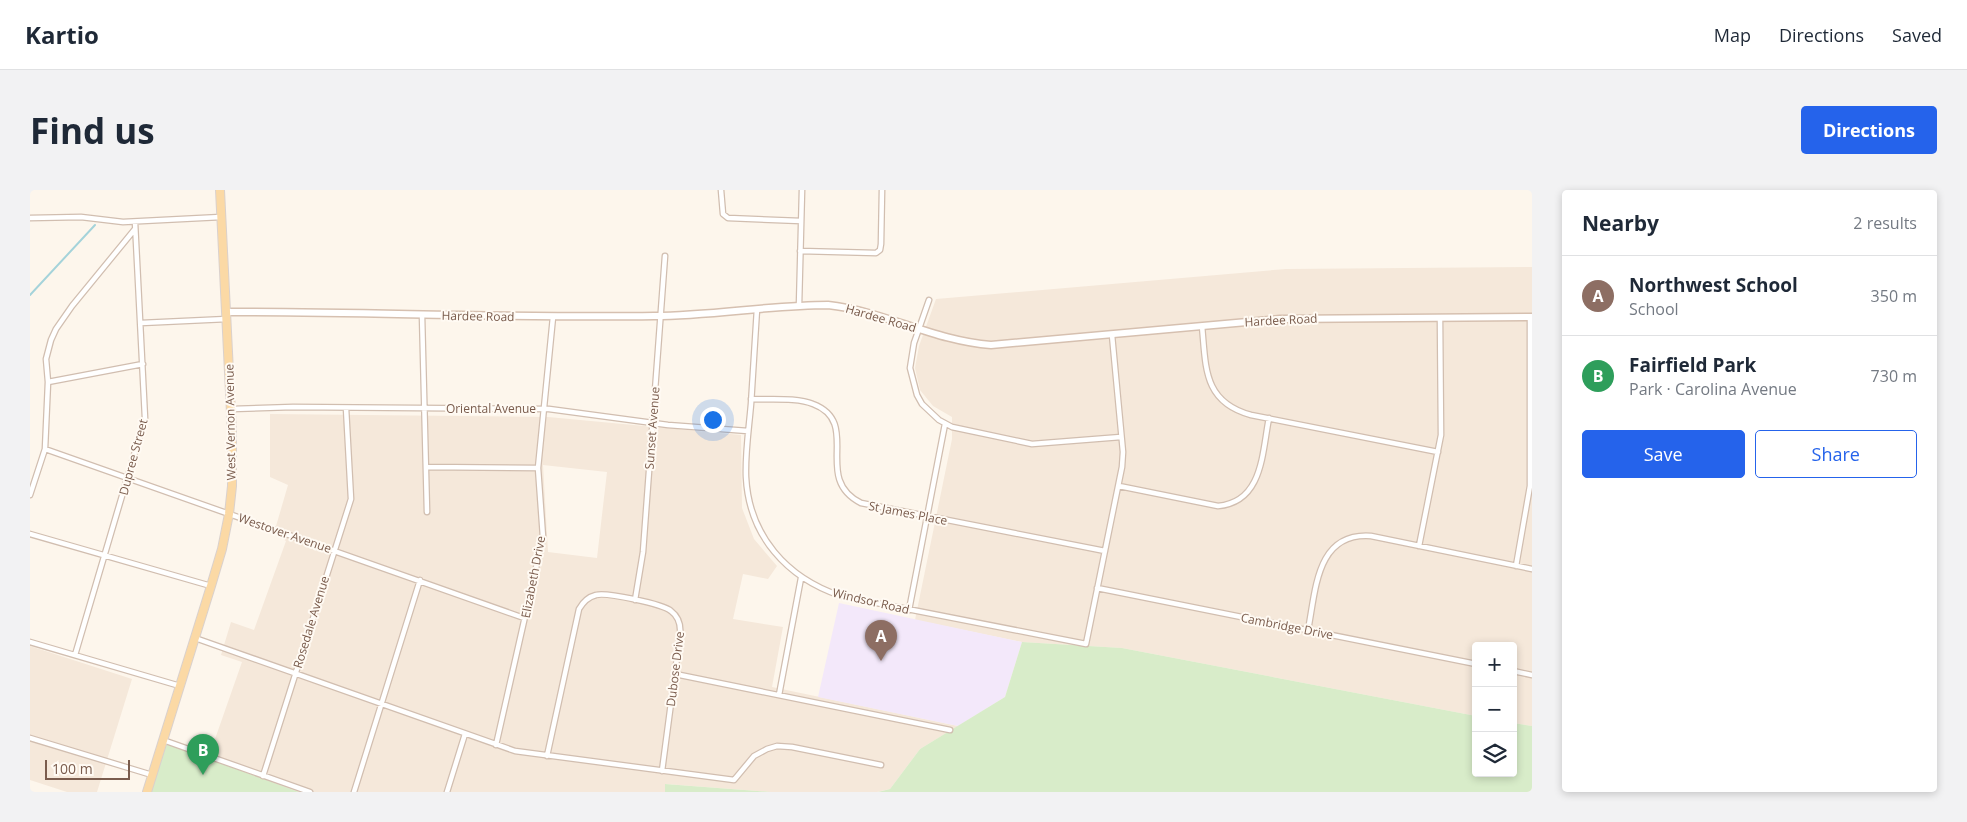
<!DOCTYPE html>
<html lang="en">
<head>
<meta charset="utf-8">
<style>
  :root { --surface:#fff; --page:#f2f2f3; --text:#1f2937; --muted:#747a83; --line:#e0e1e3; --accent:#2563eb }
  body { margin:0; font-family:"Open Sans",sans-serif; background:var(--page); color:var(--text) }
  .controls { position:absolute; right:15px; bottom:15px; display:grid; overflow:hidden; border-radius:5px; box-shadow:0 2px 8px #0003 }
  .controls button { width:45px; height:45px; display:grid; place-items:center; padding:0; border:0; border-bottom:1px solid var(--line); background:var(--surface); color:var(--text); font:25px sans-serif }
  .scale { position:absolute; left:15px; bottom:12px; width:85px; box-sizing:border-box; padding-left:5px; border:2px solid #7a5c4d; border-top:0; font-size:14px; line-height:18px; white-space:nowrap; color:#7a5c4d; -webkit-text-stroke:4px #fffaf3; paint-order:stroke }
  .you { position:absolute; left:682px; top:229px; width:18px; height:18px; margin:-12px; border:4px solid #fff; border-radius:50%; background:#1a73e8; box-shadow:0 0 0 8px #1a73e833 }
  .badge { display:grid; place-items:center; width:32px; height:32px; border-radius:50%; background:var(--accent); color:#fff; font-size:16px; font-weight:700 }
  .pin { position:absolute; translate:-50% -41px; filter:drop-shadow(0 1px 2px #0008) }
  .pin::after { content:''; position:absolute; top:26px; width:18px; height:15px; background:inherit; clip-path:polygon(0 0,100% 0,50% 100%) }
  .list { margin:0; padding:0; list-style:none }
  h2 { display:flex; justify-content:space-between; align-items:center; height:65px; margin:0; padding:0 20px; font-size:21px }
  h2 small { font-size:16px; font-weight:400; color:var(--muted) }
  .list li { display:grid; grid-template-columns:32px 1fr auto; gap:15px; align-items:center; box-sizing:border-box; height:80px; padding:0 20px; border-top:1px solid var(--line) }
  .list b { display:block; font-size:19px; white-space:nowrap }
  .list p { margin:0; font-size:16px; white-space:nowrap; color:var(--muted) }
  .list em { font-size:16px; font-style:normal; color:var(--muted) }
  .actions { display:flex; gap:10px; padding:15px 20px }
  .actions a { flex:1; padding:11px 0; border:1px solid var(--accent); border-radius:5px; text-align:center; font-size:18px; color:var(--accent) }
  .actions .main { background:var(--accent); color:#fff }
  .icon { flex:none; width:28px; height:28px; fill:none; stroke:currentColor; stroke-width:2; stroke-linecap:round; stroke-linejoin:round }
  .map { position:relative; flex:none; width:1502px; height:602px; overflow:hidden; border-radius:5px }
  header { display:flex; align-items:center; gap:30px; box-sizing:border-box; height:70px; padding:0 25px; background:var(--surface); border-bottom:1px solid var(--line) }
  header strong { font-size:24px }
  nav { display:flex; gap:28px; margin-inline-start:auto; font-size:18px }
  .intro { display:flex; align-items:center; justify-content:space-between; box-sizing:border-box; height:120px; padding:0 30px }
  h1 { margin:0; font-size:35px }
  .button { padding:12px 22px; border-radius:5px; background:var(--accent); color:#fff; font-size:18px; font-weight:700 }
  main { display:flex; gap:30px; padding:0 30px }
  aside { flex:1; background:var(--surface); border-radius:5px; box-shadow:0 2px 8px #0003 }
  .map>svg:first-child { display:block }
  .residential { fill:#f5e8da; fill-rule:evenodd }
  .education { fill:#f3e8fa }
  .green { fill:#d8ecc9 }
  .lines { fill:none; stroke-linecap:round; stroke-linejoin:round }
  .stream { stroke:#a5d3da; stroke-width:2 }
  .street-casing { stroke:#d1beb0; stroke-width:7 }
  .secondary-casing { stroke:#d6c0b0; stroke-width:9 }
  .primary-casing { stroke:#dad1cd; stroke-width:10 }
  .street { stroke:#fff; stroke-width:4.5 }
  .secondary { stroke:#fff; stroke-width:6 }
  .primary { stroke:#fbd9a5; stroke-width:8 }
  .labels { text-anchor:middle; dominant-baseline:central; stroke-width:4; stroke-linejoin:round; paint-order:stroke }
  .street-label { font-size:12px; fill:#7a5c4d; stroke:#fffaf3 }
</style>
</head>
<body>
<header>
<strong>Kartio</strong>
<nav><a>Map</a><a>Directions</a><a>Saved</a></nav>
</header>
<div class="intro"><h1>Find us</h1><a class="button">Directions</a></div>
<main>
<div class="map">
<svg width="1502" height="602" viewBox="0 0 1502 602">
  <rect width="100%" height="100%" fill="#fdf6ec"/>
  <!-- residential -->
  <path class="residential" d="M1502,77V536L1483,533V456H1446V526L1092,458L992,452L885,430L922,249V227L903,216L890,200L885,178L889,156L906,109L1256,79Z
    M240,224L518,227L711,245L712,318L724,349L747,376L738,389L713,384L703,429L753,437L742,497L928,536L890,559L860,599L847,602H741L636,594L635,602H269L178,569L212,472L191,465L201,432L224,440L256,351L244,343L258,295L240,287ZM513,275L577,282L567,368L518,362Z
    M0,456L102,489L67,602H37L0,590Z"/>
  <!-- education -->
  <path class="education" d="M809,413L992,452L975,507L928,536L788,507Z"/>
  <!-- green -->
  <path class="green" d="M992,452L1092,458L1446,526V583H1483V533L1502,536V602H848L860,599L890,559L975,507Z
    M132,552L269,602H116Z
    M635,594L741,602H635Z"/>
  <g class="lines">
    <!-- stream -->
    <path class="stream" d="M0,105L65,35"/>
    <!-- street casing -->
    <g class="street-casing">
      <path id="street" d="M691,0L693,24L698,28L771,31
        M0,28L51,27L93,32L191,27
        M770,61L846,63L850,60L851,54L852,0
        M899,110L884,153L880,178L887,205L892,214L909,230L922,237L1002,254L1091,247
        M769,116L772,0
        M727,119C725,151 723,183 721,214C719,238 715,263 716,287C719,346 757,388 811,406L1056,454L1092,277L1093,262L1082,145
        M392,125L397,322
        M111,133L197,129
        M1172,136C1176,177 1173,212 1221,225L1408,262
        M18,192L113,174
        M721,209C739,210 767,207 783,214C833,233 781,288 831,313L1075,361
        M202,219L263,217L519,219L638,235L718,241
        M15,259L494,428
        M396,277L508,278
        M1089,296L1188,316C1233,312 1232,263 1239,228
        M0,305L15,259L18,192L16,169L21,150L26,139L42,116L105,39
        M0,344L181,396
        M1389,356L1411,245L1410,128
        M1486,376L1500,296V127
        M1067,398L1446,474
        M605,410L613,362L635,66
        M879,420L915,234
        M1278,440C1286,400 1286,342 1341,346L1502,379
        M165,448L485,561L704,590L724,566L737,559L747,556L762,557L851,575
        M0,452L150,496
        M45,465L115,228L105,32
        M1483,481L1502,485
        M645,484L920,540
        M749,505L771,388
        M0,548L122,585
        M133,550L280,602
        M466,555L513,347L508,278L523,127
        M517,566L549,419C553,412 558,407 566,405C576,402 633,414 641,421C649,427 651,436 650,445L632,581
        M233,586L321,309L316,218
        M324,602L390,390
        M417,602L435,544"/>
    </g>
    <!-- secondary casing -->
    <g class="secondary-casing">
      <path id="secondary" d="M197,122C339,122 482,128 624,126C682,126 740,115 798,115C854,121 904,151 961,155L1250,129L1502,127"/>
    </g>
    <!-- primary casing -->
    <g class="primary-casing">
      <path id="primary" d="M117,602L181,396L192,359L199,324L202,296V243L190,0"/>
    </g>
    <!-- street -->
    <use href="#street" class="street"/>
    <!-- secondary -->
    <use href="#secondary" class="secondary"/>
    <!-- primary -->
    <use href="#primary" class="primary"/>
  </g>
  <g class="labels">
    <!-- street labels -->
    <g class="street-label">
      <text transform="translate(448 126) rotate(1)">Hardee Road</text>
      <text transform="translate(851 128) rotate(16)">Hardee Road</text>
      <text transform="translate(1251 130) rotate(-3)">Hardee Road</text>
      <text x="461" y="218">Oriental Avenue</text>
      <text transform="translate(200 232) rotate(-91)">West Vernon Avenue</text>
      <text transform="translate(622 238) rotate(-86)">Sunset Avenue</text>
      <text transform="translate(103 267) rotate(-75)">Dupree Street</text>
      <text transform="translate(878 323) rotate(11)">St James Place</text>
      <text transform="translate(255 343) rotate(19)">Westover Avenue</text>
      <text transform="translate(503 387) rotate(-79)">Elizabeth Drive</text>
      <text transform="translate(841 411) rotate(13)">Windsor Road</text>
      <text transform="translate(281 432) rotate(-73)">Rosedale Avenue</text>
      <text transform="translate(1257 436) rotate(11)">Cambridge Drive</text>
      <text transform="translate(645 479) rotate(-83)">Dubose Drive</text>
    </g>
  </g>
</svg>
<div class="controls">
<button>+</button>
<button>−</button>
<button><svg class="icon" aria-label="layers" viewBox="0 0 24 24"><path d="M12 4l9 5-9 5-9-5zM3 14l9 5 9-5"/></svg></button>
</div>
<div class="scale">100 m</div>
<div class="you"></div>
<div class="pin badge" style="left:851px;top:471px;background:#8d6e63">A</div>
<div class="pin badge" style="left:173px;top:585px;background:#2e9e5b">B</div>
</div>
<aside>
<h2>Nearby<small>2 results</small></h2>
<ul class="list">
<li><span class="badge" style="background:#8d6e63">A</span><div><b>Northwest School</b><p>School</p></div><em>350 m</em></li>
<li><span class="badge" style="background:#2e9e5b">B</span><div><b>Fairfield Park</b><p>Park · Carolina Avenue</p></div><em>730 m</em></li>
</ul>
<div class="actions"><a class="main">Save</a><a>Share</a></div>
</aside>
</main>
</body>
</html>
